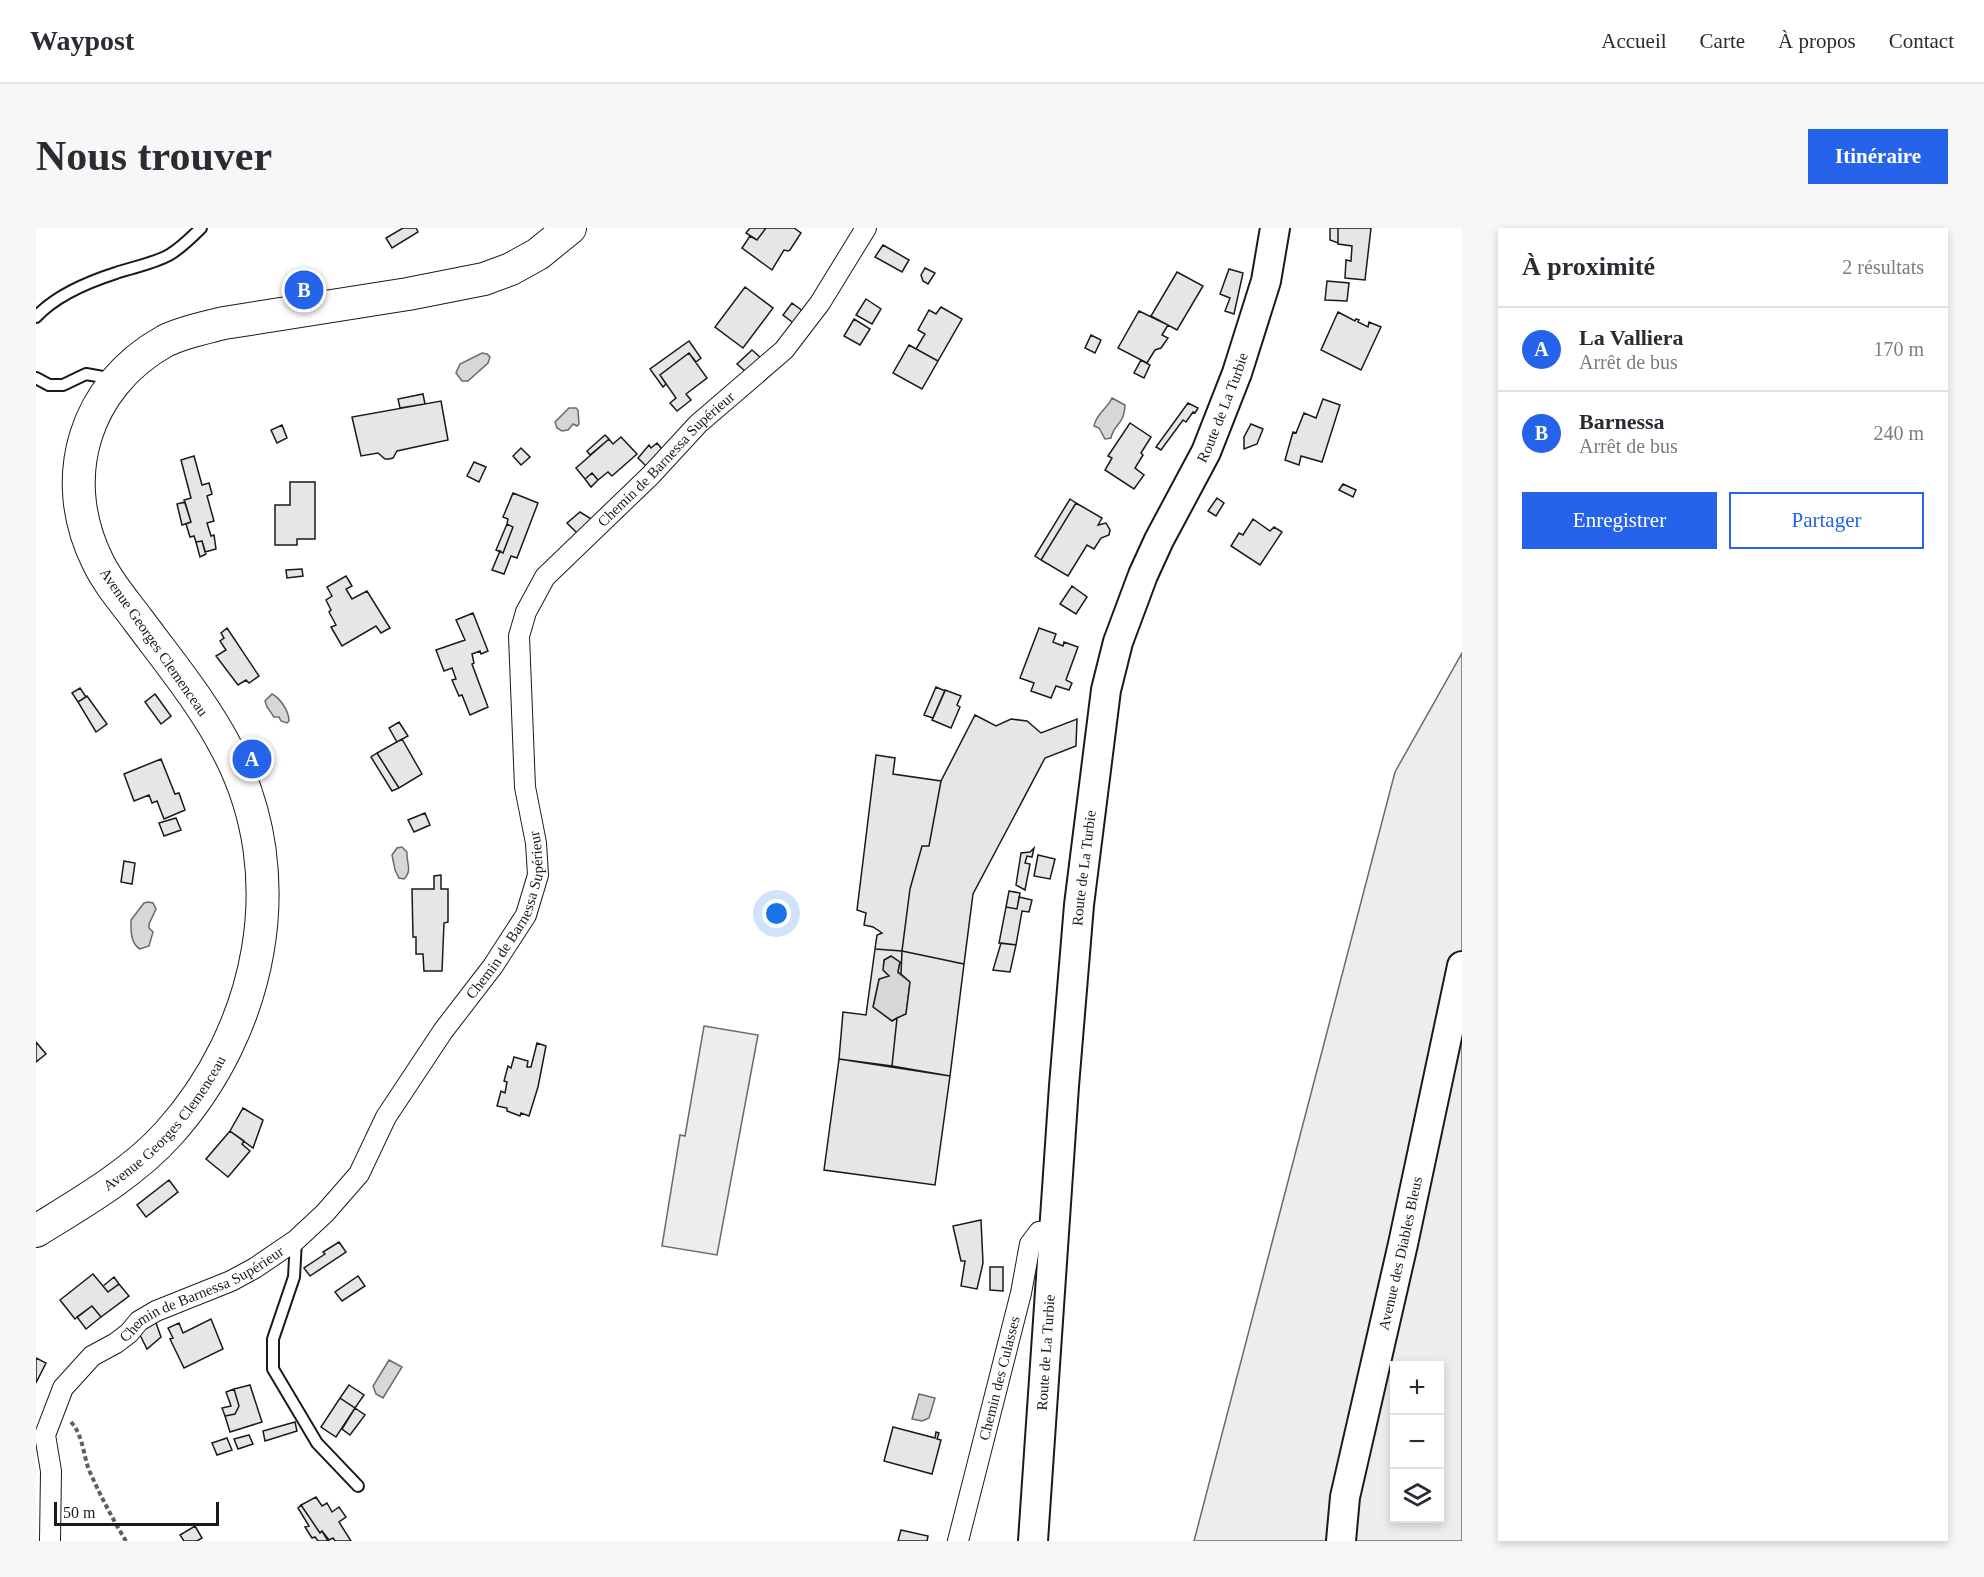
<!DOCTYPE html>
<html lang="fr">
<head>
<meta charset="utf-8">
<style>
  :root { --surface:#fff; --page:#f7f7f7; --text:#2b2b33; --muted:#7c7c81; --line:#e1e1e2; --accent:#2563eb }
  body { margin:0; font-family:"Times New Roman",serif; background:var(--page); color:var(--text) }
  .controls { position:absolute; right:18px; bottom:18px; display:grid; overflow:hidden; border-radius:0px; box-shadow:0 3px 9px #0003 }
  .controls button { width:54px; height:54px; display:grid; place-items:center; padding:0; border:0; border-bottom:2px solid var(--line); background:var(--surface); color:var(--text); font:30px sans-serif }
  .scale { position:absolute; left:18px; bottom:15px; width:165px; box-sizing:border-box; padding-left:6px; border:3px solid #1a1a1a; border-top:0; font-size:16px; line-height:21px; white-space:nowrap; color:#1a1a1a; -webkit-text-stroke:4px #fff; paint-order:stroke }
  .you { position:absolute; left:741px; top:686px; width:21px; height:21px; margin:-15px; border:4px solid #fff; border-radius:50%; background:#1a73e8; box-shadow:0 0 0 9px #1a73e833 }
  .badge { display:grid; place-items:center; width:39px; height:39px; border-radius:50%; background:var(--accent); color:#fff; font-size:20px; font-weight:700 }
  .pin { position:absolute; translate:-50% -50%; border:3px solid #fff; box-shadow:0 2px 6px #0006 }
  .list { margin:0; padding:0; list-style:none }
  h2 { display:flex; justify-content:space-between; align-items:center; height:78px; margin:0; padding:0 24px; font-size:26px }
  h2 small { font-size:20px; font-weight:400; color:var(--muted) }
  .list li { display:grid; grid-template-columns:39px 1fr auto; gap:18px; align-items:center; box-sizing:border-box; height:84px; padding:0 24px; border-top:2px solid var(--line) }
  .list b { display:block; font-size:22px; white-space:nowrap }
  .list p { margin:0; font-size:20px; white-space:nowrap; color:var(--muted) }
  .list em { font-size:20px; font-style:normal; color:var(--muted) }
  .actions { display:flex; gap:12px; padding:18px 24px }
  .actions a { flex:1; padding:14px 0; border:2px solid var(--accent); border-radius:0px; text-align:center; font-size:21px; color:var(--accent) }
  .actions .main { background:var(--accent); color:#fff }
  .icon { flex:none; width:33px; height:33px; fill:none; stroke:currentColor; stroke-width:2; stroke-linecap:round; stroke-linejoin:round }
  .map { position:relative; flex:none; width:1426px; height:1313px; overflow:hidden; border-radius:0px }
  header { display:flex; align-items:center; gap:36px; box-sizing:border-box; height:84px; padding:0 30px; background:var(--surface); border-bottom:2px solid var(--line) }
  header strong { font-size:28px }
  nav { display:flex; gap:33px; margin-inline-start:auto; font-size:21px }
  .intro { display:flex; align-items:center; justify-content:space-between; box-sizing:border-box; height:144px; padding:0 36px }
  h1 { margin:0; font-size:42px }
  .button { padding:15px 27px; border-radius:0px; background:var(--accent); color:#fff; font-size:21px; font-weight:700 }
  main { display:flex; gap:36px; padding:0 36px }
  aside { flex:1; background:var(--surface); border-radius:0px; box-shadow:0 3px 9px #0003 }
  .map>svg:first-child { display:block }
  .built { fill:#ededed; stroke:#6a6a6a; stroke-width:1.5; fill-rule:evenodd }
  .water { fill:#d7d7d7; stroke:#6a6a6a; stroke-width:1.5 }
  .building { fill:#e6e6e6; stroke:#1a1a1a; stroke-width:1.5 }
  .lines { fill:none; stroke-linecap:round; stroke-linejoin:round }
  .lane-casing { stroke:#1a1a1a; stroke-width:14 }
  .street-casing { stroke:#1a1a1a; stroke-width:22 }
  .secondary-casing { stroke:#1a1a1a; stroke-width:32 }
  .primary-casing { stroke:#1a1a1a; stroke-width:34 }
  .path { stroke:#5f5f5f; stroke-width:4; stroke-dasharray:4.5 3; stroke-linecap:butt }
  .lane { stroke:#fff; stroke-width:10 }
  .street { stroke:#fff; stroke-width:20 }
  .secondary { stroke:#fff; stroke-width:28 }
  .primary { stroke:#fff; stroke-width:32 }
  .labels { text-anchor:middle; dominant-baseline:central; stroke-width:4.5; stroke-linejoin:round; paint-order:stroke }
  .street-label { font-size:15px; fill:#1a1a1a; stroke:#fff }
</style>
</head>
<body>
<header>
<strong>Waypost</strong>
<nav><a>Accueil</a><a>Carte</a><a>À propos</a><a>Contact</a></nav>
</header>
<div class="intro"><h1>Nous trouver</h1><a class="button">Itinéraire</a></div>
<main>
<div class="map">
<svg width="1426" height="1313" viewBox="0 0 1426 1313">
  <rect width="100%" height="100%" fill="#fff"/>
  <!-- built -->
  <path class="built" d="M1426,425V1313H1158L1359,544ZM1358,1138H1404V1290H1358Z
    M668,798L722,807L681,1027L626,1018L644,907L649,908Z"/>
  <!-- water -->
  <path class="water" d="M446,125L451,126L454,129L452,135L432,153H426L420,145L424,136Z
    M1076,170L1089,177C1088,198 1078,195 1075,210L1069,211L1063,200L1058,198C1060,186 1071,181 1076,170Z
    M533,180H540L542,182L543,196L541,198L537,196L532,202L526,203L521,200L519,194Z
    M236,466C244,470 253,483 253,493L251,495L245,493L243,489H238L231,479L229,473Z
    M366,619L371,624C370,635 377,642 368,651L363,650L359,642L356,627L361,620Z
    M112,674L117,675L120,681L113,696V700L117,704L113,718L104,721C94,715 95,702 95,692L108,675Z
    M855,728L864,734L862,745L874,754L870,786L856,793L837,779L843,751L852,748L847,742L848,732Z
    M353,1132L366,1139L347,1170L340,1166L337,1158Z
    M883,1166L899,1170L893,1190L886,1193L876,1191Z"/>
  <!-- building -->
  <path class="building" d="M367,0H380L382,4L356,20L350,10Z
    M714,0H730L721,12L710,5Z
    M730,0H758L765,5L754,22L752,23L748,22L736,42L706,20L714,8L721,12Z
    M1294,0H1302V15L1294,12Z
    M1302,0H1335L1329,52L1309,50L1310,32L1315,33L1316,18L1302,16Z
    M847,17L873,32L866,44L839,29Z
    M889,40L899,45L892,56L887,53L885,47Z
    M1193,41L1207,45L1198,86L1189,83L1194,70L1184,66Z
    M1141,44L1167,58L1141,102L1115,88Z
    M1291,53L1313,55L1311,73L1289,72Z
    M709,59L737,80L707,120L679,99Z
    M830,71L845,81L836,96L820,87Z
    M756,75L768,84L760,97L747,87Z
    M905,79L926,91L902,133L880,121L889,106L882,102L893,82L900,86Z
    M1103,83L1132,97L1126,107L1132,110L1125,120L1119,122L1111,135L1082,120Z
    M1302,84L1319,93L1320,91L1323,92L1322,94L1332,99L1333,94L1345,99L1325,142L1285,122Z
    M818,91L834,101L824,117L808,108Z
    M1055,107L1065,112L1059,125L1049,120Z
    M653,113L665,130L660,134L653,125L624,147L630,156L627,159L614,141Z
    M873,117L902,133L886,161L857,145Z
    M716,122L725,130L710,144L701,136Z
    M653,125L671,150L650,166L655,172L641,183L634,175L640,170L624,147Z
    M1105,132L1114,137L1108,150L1098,145Z
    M387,166L389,176L364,180L362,171Z
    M1287,171L1304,177L1286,234L1265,228L1263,237L1249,232L1257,204L1260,205L1268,185L1280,190Z
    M405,173L412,212L361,223L357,230L353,231H349L342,225L325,228L316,189Z
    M1152,175L1162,180L1159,185L1157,184L1150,194L1147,192L1125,222L1120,219Z
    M1094,195L1115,209L1105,225L1107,227L1099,240L1108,247L1098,261L1069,242L1076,230L1072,228Z
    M1215,196L1227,201L1221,216L1208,221V209Z
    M246,197L251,210L241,215L235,202Z
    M569,207L573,211L554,227L551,223Z
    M585,209L601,226L576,248L572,244L562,252L556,245L549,251L540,240L573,211L577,216Z
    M621,215L626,221L610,238L602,230L613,217L615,220Z
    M485,220L494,229L485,237L477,228Z
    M158,228L166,257L173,255L176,266L171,268L178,293L171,295L175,308L178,307L180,321L169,324L166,313L160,314L158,308L154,309L150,296L155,294L148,272L155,270L145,232Z
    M438,234L450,239L443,254L431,248Z
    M556,245L562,252L555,259L549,251Z
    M254,254H279V311H261V317H239V277H254Z
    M1307,256L1320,262L1317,269L1303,262Z
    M477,265L502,275L481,330L475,328L468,346L456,342L464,323L467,325L477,299L471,296L472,291L467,289Z
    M1181,270L1188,275L1180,288L1172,283Z
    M1034,271L1040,275L1005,332L999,328Z
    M149,274L155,294L146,297L141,276Z
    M1040,275L1066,290L1062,297L1070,295L1074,302L1073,307L1065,310L1058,321L1051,317L1032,348L1005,332Z
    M544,284L557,292L542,306L531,295Z
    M1217,291L1234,303L1238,299L1246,304L1224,337L1195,318L1203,305L1207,307Z
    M471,296L477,299L467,325L460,322Z
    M166,313L170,326L164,329L160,314Z
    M266,341L267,348L251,350L250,342Z
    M310,348L316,358L310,361L316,371L331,363L354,400L345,405L340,398L306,418L295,399L300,397L293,384L295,382L290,372L296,368L291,359Z
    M1036,358L1051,369L1040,386L1024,376Z
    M437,385L452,423L445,426L444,423L436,426L438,435L436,436L452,479L434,487L426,467L423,468L416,452L420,451L416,440L408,443L400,422L429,412L420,392Z
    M191,400L223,448L213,455L210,452L202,457L180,428L190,422L184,413L188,410L185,405Z
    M1003,400L1020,406L1017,414L1027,418L1028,414L1042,419L1030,452L1036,455L1033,462L1020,458L1015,470L995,463L998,455L984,450Z
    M900,459L909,463L897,490L888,487Z
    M44,460L50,469L42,474L36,465Z
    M909,462L925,468L921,477L924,479L915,500L896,492Z
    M119,466L135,488L125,496L109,474Z
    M51,468L71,496L60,504L42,474Z
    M939,487L960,498L975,491L991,493L1005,505L1041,491L1040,518L1009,530L937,666L928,736L866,723L874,661L886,618H893L905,553Z
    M363,494L372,508L361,514L353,500Z
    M366,511L386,546L363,560L341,525Z
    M341,525L363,560L356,563L335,529Z
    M840,527L859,530L857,546L905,553L893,618H886L874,661L866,723L839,721L841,707L846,705L837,699L828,697L830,685L821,682Z
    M125,531L139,566L143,565L149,582L128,591L121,573L116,575L113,567L98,573L88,546Z
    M389,585L394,597L378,604L372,592Z
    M140,590L145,602L128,608L123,595Z
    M998,620L996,629L991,628L989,635L994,636L989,662L980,657L985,625L994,624Z
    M1002,627L1019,631L1014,651L998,648Z
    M88,633L99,635L96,656L85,654Z
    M405,647V661H412V694L408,695L406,743H388L387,726H380V709H377L376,661H398V648Z
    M973,663L984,665L981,681L970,679Z
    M983,669L996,672L993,684L986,683L980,717L963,715L970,679L981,681Z
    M965,715L980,717L974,744L957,742Z
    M839,721L866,723L865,746L862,744L864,734L855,728L848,732L847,742L853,748L843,751L837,779L856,793L861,790L856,838L803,831L807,784L830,787Z
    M866,723L928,736L914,848L856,838L861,790L870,786L874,754L865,746Z
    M0,814L10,826L0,834Z
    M501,815L510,818L502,859L493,888L485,885L484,888L471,883V880L461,878L465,863L469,865L471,854L468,853L472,838L475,840L478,829L492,833L491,839H495Z
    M803,831L914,848L899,957L788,942Z
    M207,880L227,892L217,920L194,903Z
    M194,903L208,913L206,916L214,923L192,949L170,931Z
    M133,952L142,964L110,989L101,977Z
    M945,992L947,1035L941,1061L925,1058L929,1033H925L917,998Z
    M303,1014L310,1024L274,1048L268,1040L289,1026L287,1024Z
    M954,1039H967V1063L954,1062Z
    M57,1046L72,1064L83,1056L93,1068L65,1089L56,1078L39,1091L24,1072Z
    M322,1048L329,1058L306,1073L299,1064Z
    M78,1049L83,1056L72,1064L67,1058Z
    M56,1078L65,1089L50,1101L41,1089Z
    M175,1091L187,1121L148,1140L134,1111L137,1110L132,1100L143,1095L147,1105Z
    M119,1092L125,1109L111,1121L103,1105Z
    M0,1130L10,1135L0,1155Z
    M214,1157L226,1194L194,1204L189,1188L199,1186L203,1178L198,1161Z
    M313,1157L328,1167L319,1180L304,1170Z
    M198,1161L203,1178L199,1186L189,1188L186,1180L195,1178L190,1164Z
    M304,1170L319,1180L300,1209L285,1199Z
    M319,1180L329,1187L314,1207L306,1201Z
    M259,1194L261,1203L229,1213L227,1203Z
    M857,1199L899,1210L900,1204L903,1205L901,1211L905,1212L896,1246L848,1233Z
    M213,1207L217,1216L202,1221L198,1211Z
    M191,1210L196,1222L181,1227L176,1215Z
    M280,1269L286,1278L291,1275L296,1284L303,1279L310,1289L303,1294L315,1313H299L297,1310L293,1312L286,1303L284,1305L265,1277Z
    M265,1277L284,1305L286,1303L292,1313H282L279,1309L276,1310L269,1299L273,1298L262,1280Z
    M159,1298L166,1310L161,1313H148L144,1307Z
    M865,1302L892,1308L891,1313H862Z"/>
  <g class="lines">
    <!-- lane casing -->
    <g class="lane-casing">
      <path id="lane" d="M0,89C20,67 52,54 80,45C97,39 117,36 133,27C145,20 155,10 165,0
        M0,150L13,157H27L50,146L78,151
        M260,1012L258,1049L237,1111V1141L281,1215L322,1258"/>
    </g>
    <!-- street casing -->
    <g class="street-casing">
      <g id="street">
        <path id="s1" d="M14,1313L15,1243L9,1207L27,1160L56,1128L80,1115L93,1105L103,1093L120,1083L195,1053L219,1040L260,1012L289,985L323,946L350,889L407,803L457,738L490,687L502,647L500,615L489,559L483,408L490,384L509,349L615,247L662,196L748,122L784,75L830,0"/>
        <path id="s2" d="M922,1313L985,1065L994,1016L1003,1004L1019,1002"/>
      </g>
    </g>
    <!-- secondary casing -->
    <g class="secondary-casing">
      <g id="secondary">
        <path id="s3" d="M997,1313L1028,858L1043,677L1070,462L1082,414L1107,347L1123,312L1170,224L1201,145L1230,53L1239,0"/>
        <path id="s4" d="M1305,1313L1309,1269L1367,1016L1426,738"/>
      </g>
    </g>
    <!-- primary casing -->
    <g class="primary-casing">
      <g id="primary">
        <path id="s5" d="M0,1003C45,975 96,946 132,906C225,803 258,649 192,523C168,476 134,435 102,392C88,373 71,354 61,332C21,250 48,158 129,113C147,104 168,100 188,95L372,66L448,51L475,41L502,26L534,0"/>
      </g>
    </g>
    <!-- path -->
    <path class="path" d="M35,1194C47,1207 47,1226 53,1242C64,1267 76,1290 90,1313"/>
    <!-- lane -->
    <use href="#lane" class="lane"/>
    <!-- street -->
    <use href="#street" class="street"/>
    <!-- secondary -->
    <use href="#secondary" class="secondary"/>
    <!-- primary -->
    <use href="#primary" class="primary"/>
  </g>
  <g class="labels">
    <!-- street labels -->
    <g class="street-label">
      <text stroke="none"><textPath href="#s3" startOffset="1161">Route de La Turbie</textPath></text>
      <text stroke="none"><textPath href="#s1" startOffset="1353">Chemin de Barnessa Supérieur</textPath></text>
      <text transform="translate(118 414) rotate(55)">Avenue Georges Clemenceau</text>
      <text stroke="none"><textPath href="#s3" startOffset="675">Route de La Turbie</textPath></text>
      <text stroke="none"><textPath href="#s1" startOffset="830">Chemin de Barnessa Supérieur</textPath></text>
      <text stroke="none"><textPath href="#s5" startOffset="170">Avenue Georges Clemenceau</textPath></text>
      <text stroke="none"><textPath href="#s4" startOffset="294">Avenue des Diables Bleus</textPath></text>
      <text stroke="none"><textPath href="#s1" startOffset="327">Chemin de Barnessa Supérieur</textPath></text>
      <text stroke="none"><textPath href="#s3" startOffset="189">Route de La Turbie</textPath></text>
      <text stroke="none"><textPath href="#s2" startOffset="168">Chemin des Culasses</textPath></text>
    </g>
  </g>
</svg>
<div class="controls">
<button>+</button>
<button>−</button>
<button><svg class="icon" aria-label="layers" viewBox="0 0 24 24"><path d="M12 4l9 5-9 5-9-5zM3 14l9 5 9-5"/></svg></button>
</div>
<div class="scale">50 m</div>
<div class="you"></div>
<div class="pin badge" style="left:216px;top:531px">A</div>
<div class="pin badge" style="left:268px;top:62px">B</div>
</div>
<aside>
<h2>À proximité<small>2 résultats</small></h2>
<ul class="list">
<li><span class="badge">A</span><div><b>La Valliera</b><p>Arrêt de bus</p></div><em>170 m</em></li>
<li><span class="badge">B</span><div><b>Barnessa</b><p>Arrêt de bus</p></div><em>240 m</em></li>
</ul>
<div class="actions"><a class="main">Enregistrer</a><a>Partager</a></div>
</aside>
</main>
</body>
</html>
